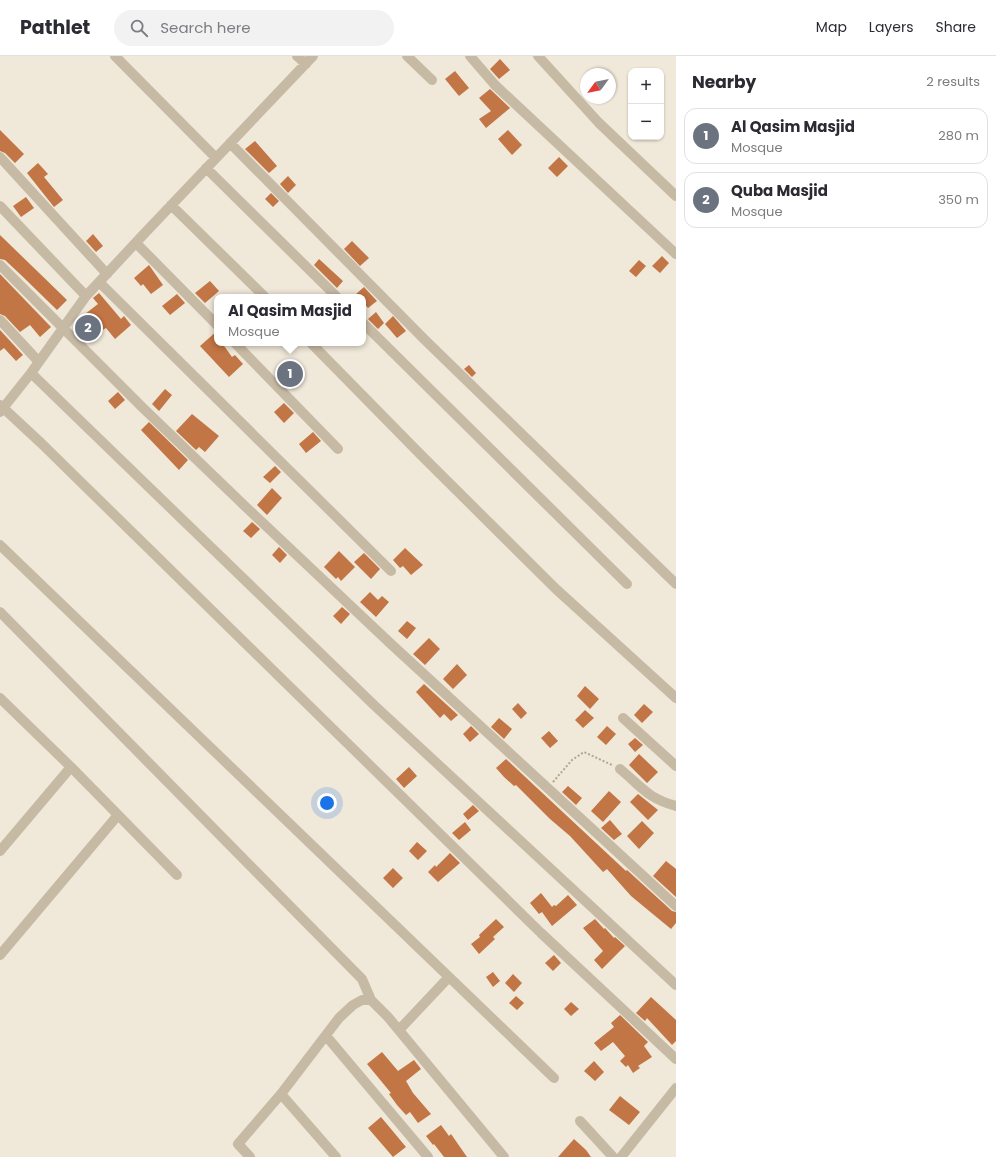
<!DOCTYPE html>
<html lang="en">
<head>
<meta charset="utf-8">
<style>
  :root { --surface:#fff; --page:#f2f2f3; --text:#2b2b33; --muted:#7c7c81; --line:#e1e1e2; --accent:#2563eb }
  body { margin:0; font-family:Poppins,sans-serif; background:var(--page); color:var(--text) }
  .controls { position:absolute; right:12px; top:12px; display:grid; overflow:hidden; border-radius:8px; box-shadow:0 1px 3px #0004 }
  .controls button { width:36px; height:36px; display:grid; place-items:center; padding:0; border:0; border-bottom:1px solid var(--line); background:var(--surface); color:var(--text); font:20px sans-serif }
  .compass { position:absolute; left:580px; top:12px; width:36px; height:36px; border-radius:50%; background:var(--surface); box-shadow:0 1px 3px #0004; rotate:237deg }
  .you { position:absolute; left:327px; top:747px; width:14px; height:14px; margin:-10px; border:3px solid #fff; border-radius:50%; background:#1a73e8; box-shadow:0 0 0 6px #1a73e833 }
  .badge { display:grid; place-items:center; width:26px; height:26px; border-radius:50%; background:var(--accent); color:#fff; font-size:13px; font-weight:700 }
  .pin { position:absolute; translate:-50% -50%; border:2px solid #fff; box-shadow:0 1px 4px #0006 }
  .popup { position:absolute; left:214px; top:238px; width:152px; height:52px; box-sizing:border-box; display:grid; place-content:center; border-radius:8px; background:var(--surface); filter:drop-shadow(0 1px 3px #0005); font-size:13px; white-space:nowrap; color:var(--muted) }
  .popup b { font-size:15px; color:var(--text) }
  .popup::after { content:''; position:absolute; left:50%; top:100%; margin-left:-8px; border:8px solid transparent; border-top-color:var(--surface) }
  .list { margin:0; padding:0; list-style:none }
  h2 { display:flex; justify-content:space-between; align-items:center; height:52px; margin:0; padding:0 16px; font-size:17px }
  h2 small { font-size:13px; font-weight:400; color:var(--muted) }
  .list li { display:grid; grid-template-columns:26px 1fr auto; gap:12px; align-items:center; box-sizing:border-box; height:56px; margin:0 8px 8px; padding:0 8px; border:1px solid var(--line); border-radius:12px }
  .list b { display:block; font-size:15px; white-space:nowrap }
  .list p { margin:0; font-size:13px; white-space:nowrap; color:var(--muted) }
  .list em { font-size:13px; font-style:normal; color:var(--muted) }
  .icon { flex:none; width:22px; height:22px; fill:none; stroke:currentColor; stroke-width:2; stroke-linecap:round; stroke-linejoin:round }
  .map { position:relative; flex:none; width:676px; height:1101px; overflow:hidden }
  header { display:flex; align-items:center; gap:24px; box-sizing:border-box; height:56px; padding:0 20px; background:var(--surface); border-bottom:1px solid var(--line) }
  header strong { font-size:19px }
  nav { display:flex; gap:22px; margin-inline-start:auto; font-size:14px }
  .search { width:280px; height:36px; background:var(--page); display:flex; align-items:center; gap:10px; box-sizing:border-box; padding:0 14px; border-radius:22px; color:var(--muted); font-size:15px }
  main { display:flex }
  aside { flex:1; background:var(--surface) }
  .map>svg:first-child { display:block }
  .building { fill:#c27545 }
  .lines { fill:none; stroke-linecap:round; stroke-linejoin:round }
  .path { stroke:#b3a490; stroke-width:2; stroke-dasharray:2 2; stroke-linecap:butt }
  .minor { stroke:#c7baa5; stroke-width:10 }
</style>
</head>
<body>
<header>
<strong>Pathlet</strong>
<div class="search"><svg class="icon" aria-label="search" viewBox="0 0 24 24"><circle cx="10" cy="10" r="6"/><path d="M15 15l6 6"/></svg>Search here</div>
<nav><a>Map</a><a>Layers</a><a>Share</a></nav>
</header>
<main>
<div class="map">
<svg width="676" height="1101" viewBox="0 0 676 1101">
  <rect width="100%" height="100%" fill="#f0e8d9"/>
  <!-- building -->
  <path class="building" d="M500,3L510,14L499,23L490,13Z
    M455,15L469,32L459,40L445,23Z
    M490,33L510,52L486,72L479,63L491,55L479,42Z
    M0,74L24,98L15,107L5,97L0,95Z
    M508,74L522,89L512,99L498,83Z
    M255,85L277,110L269,117L245,93Z
    M559,101L568,110L557,121L548,112Z
    M38,107L48,118L44,121L63,144L54,151L27,117Z
    M288,120L296,129L288,137L280,128Z
    M271,137L279,145L273,151L265,143Z
    M26,141L34,152L21,161L13,150Z
    M93,178L103,190L96,196L86,185Z
    M0,179L67,244L57,254L21,219L5,204L0,203Z
    M352,185L369,202L360,210L344,193Z
    M662,200L669,207L660,217L652,210Z
    M319,203L343,225L337,232L314,209Z
    M639,204L646,210L636,221L629,215Z
    M149,209L163,229L151,238L143,228L141,230L134,222Z
    M0,218L51,271L40,281L30,269L20,276L5,260L0,258Z
    M210,225L219,235L205,247L195,237Z
    M364,231L377,245L368,252L363,246V241H359L356,238Z
    M99,237L121,263L124,260L131,269L115,283L106,272L87,283L76,265L98,248L93,242Z
    M177,238L185,247L170,259L162,250Z
    M376,256L384,267L378,273L368,263Z
    M393,260L406,275L397,282L385,268Z
    M0,274L23,299L16,305L4,292L0,295Z
    M217,275V287H222L232,301L235,299L243,308L229,321L200,290Z
    M469,309L476,317L472,321L464,313Z
    M165,333L172,339L159,355L152,348Z
    M118,336L125,344L115,353L108,345Z
    M284,347L294,357L284,367L274,356Z
    M192,358L219,380L205,396L199,391L196,394L176,375Z
    M149,366L188,404L179,414L141,374Z
    M313,376L321,385L306,397L299,388Z
    M275,410L281,416L270,427L263,421Z
    M272,432L282,442L267,459L257,449Z
    M252,466L260,473L251,482L243,475Z
    M279,491L287,499L280,507L272,499Z
    M405,492L423,509L411,519L403,510L400,512L393,504Z
    M339,495L355,511L341,525L338,521L336,523L324,511Z
    M364,497L380,513L371,523L354,506Z
    M370,536L378,544L382,540L389,546L376,561L360,546Z
    M342,551L350,558L341,568L333,560Z
    M407,565L416,572L407,583L398,575Z
    M429,582L440,593L425,609L413,598Z
    M457,608L467,619L453,633L443,623Z
    M424,628L458,659L451,665L444,658L440,662L416,636Z
    M585,630L599,643L590,653L577,640Z
    M518,647L527,657L521,663L512,653Z
    M644,648L653,656L642,667L634,659Z
    M585,654L594,662L583,672L575,664Z
    M499,662L512,673L504,683L491,671Z
    M471,670L479,678L470,686L463,678Z
    M607,670L616,678L606,689L597,681Z
    M549,675L558,685L550,692L541,682Z
    M635,682L643,689L635,696L628,688Z
    M639,698L658,716L647,727L629,709Z
    M506,703L626,815L627,814L672,855L676,856V867L671,873L631,840L607,813L603,816L570,780L550,763L516,729L514,730L504,721L496,712Z
    M409,711L417,720L404,732L396,723Z
    M568,730L582,742L576,749L562,736Z
    M609,735L621,746L603,766L591,755Z
    M638,738L658,754L648,764L630,746Z
    M473,749L479,755L468,764L463,758Z
    M610,764L622,778L614,784L601,772Z
    M642,765L654,777L639,793L627,780Z
    M465,766L471,774L459,784L452,777Z
    M417,786L427,795L418,804L409,795Z
    M450,797L460,807L438,826L428,816L435,809L436,811Z
    M666,805L676,813V841L653,820Z
    M393,812L403,822L393,832L383,822Z
    M541,837L552,851L554,849L556,850L568,839L577,849L552,870L542,856L539,858L530,847Z
    M496,863L504,871L493,881L495,883L479,898L471,888L480,881L479,879Z
    M595,863L604,873L605,872L614,882L615,881L625,890L602,913L594,904L603,895L583,872Z
    M554,899L561,907L553,915L545,907Z
    M493,916L500,925L493,931L486,921Z
    M513,918L522,927L514,936L505,927Z
    M516,940L524,947L517,954L509,947Z
    M651,941L676,964V985L672,989L647,962L645,965L636,957Z
    M571,946L579,953L571,960L564,953Z
    M620,959L648,986L644,990L652,1001L638,1010L640,1012L633,1017L628,1009L626,1011L620,1005L625,1000L613,986L601,995L594,987L614,971L611,967Z
    M382,996L398,1015L414,1004L421,1013L406,1025L413,1037L431,1058L418,1067L410,1056L406,1059L397,1049L389,1038L391,1037L367,1008Z
    M594,1005L604,1016L595,1025L584,1015Z
    M620,1040L640,1056L629,1069L609,1054Z
    M381,1061L406,1091L393,1101L368,1072Z
    M441,1069L449,1080L451,1078L467,1101H444L434,1088L433,1089L426,1080Z
    M574,1083L586,1094L591,1101H558Z"/>
  <g class="lines">
    <!-- path -->
    <path class="path" d="M553,726L572,704L584,696L612,709"/>
    <!-- minor -->
    <path class="minor" d="M115,0L216,102
      M297,0L306,8
      M407,0L432,24
      M470,0L495,29L676,198
      M538,0L599,67L676,140
      M230,87L424,283L676,528
      M0,101L107,218
      M206,112L337,241
      M171,149L265,241
      M0,150L86,240
      M136,187L217,269
      M0,209L143,352L248,453L391,588L676,850
      M100,227L391,515
      M0,264L39,306
      M363,267L627,528
      M235,287L338,393
      M311,287L422,400L556,533L676,642
      M31,317L375,650L676,929
      M0,349L41,387L541,877L676,1003
      M0,356L31,317L86,240L142,180L313,0
      M0,489L554,1022
      M0,556L362,923L371,944
      M0,642L71,711L177,819
      M623,662L676,710
      M620,713C642,731 647,742 676,750
      M0,795L71,711
      M0,899L118,759
      M399,974L449,921
      M327,981L428,1101
      M281,1038L336,1101
      M580,1065L613,1101
      M250,1101L238,1088L281,1038L339,962L353,949L362,944H371L388,961L504,1101
      M621,1101L676,1032"/>
  </g>
</svg>
<div class="controls">
<button>+</button>
<button>−</button>
</div>
<svg class="compass" viewBox="-18 -18 36 36"><path d="M0-13l5 13h-10z" fill="#e53935"/><path d="M0 13l5-13h-10z" fill="#7c7c81"/></svg>
<div class="you"></div>
<div class="pin badge" style="left:290px;top:318px;background:#6b7280">1</div>
<div class="popup"><b>Al Qasim Masjid</b>Mosque</div>
<div class="pin badge" style="left:88px;top:272px;background:#6b7280">2</div>
</div>
<aside>
<h2>Nearby<small>2 results</small></h2>
<ul class="list">
<li><span class="badge" style="background:#6b7280">1</span><div><b>Al Qasim Masjid</b><p>Mosque</p></div><em>280 m</em></li>
<li><span class="badge" style="background:#6b7280">2</span><div><b>Quba Masjid</b><p>Mosque</p></div><em>350 m</em></li>
</ul>
</aside>
</main>
</body>
</html>
